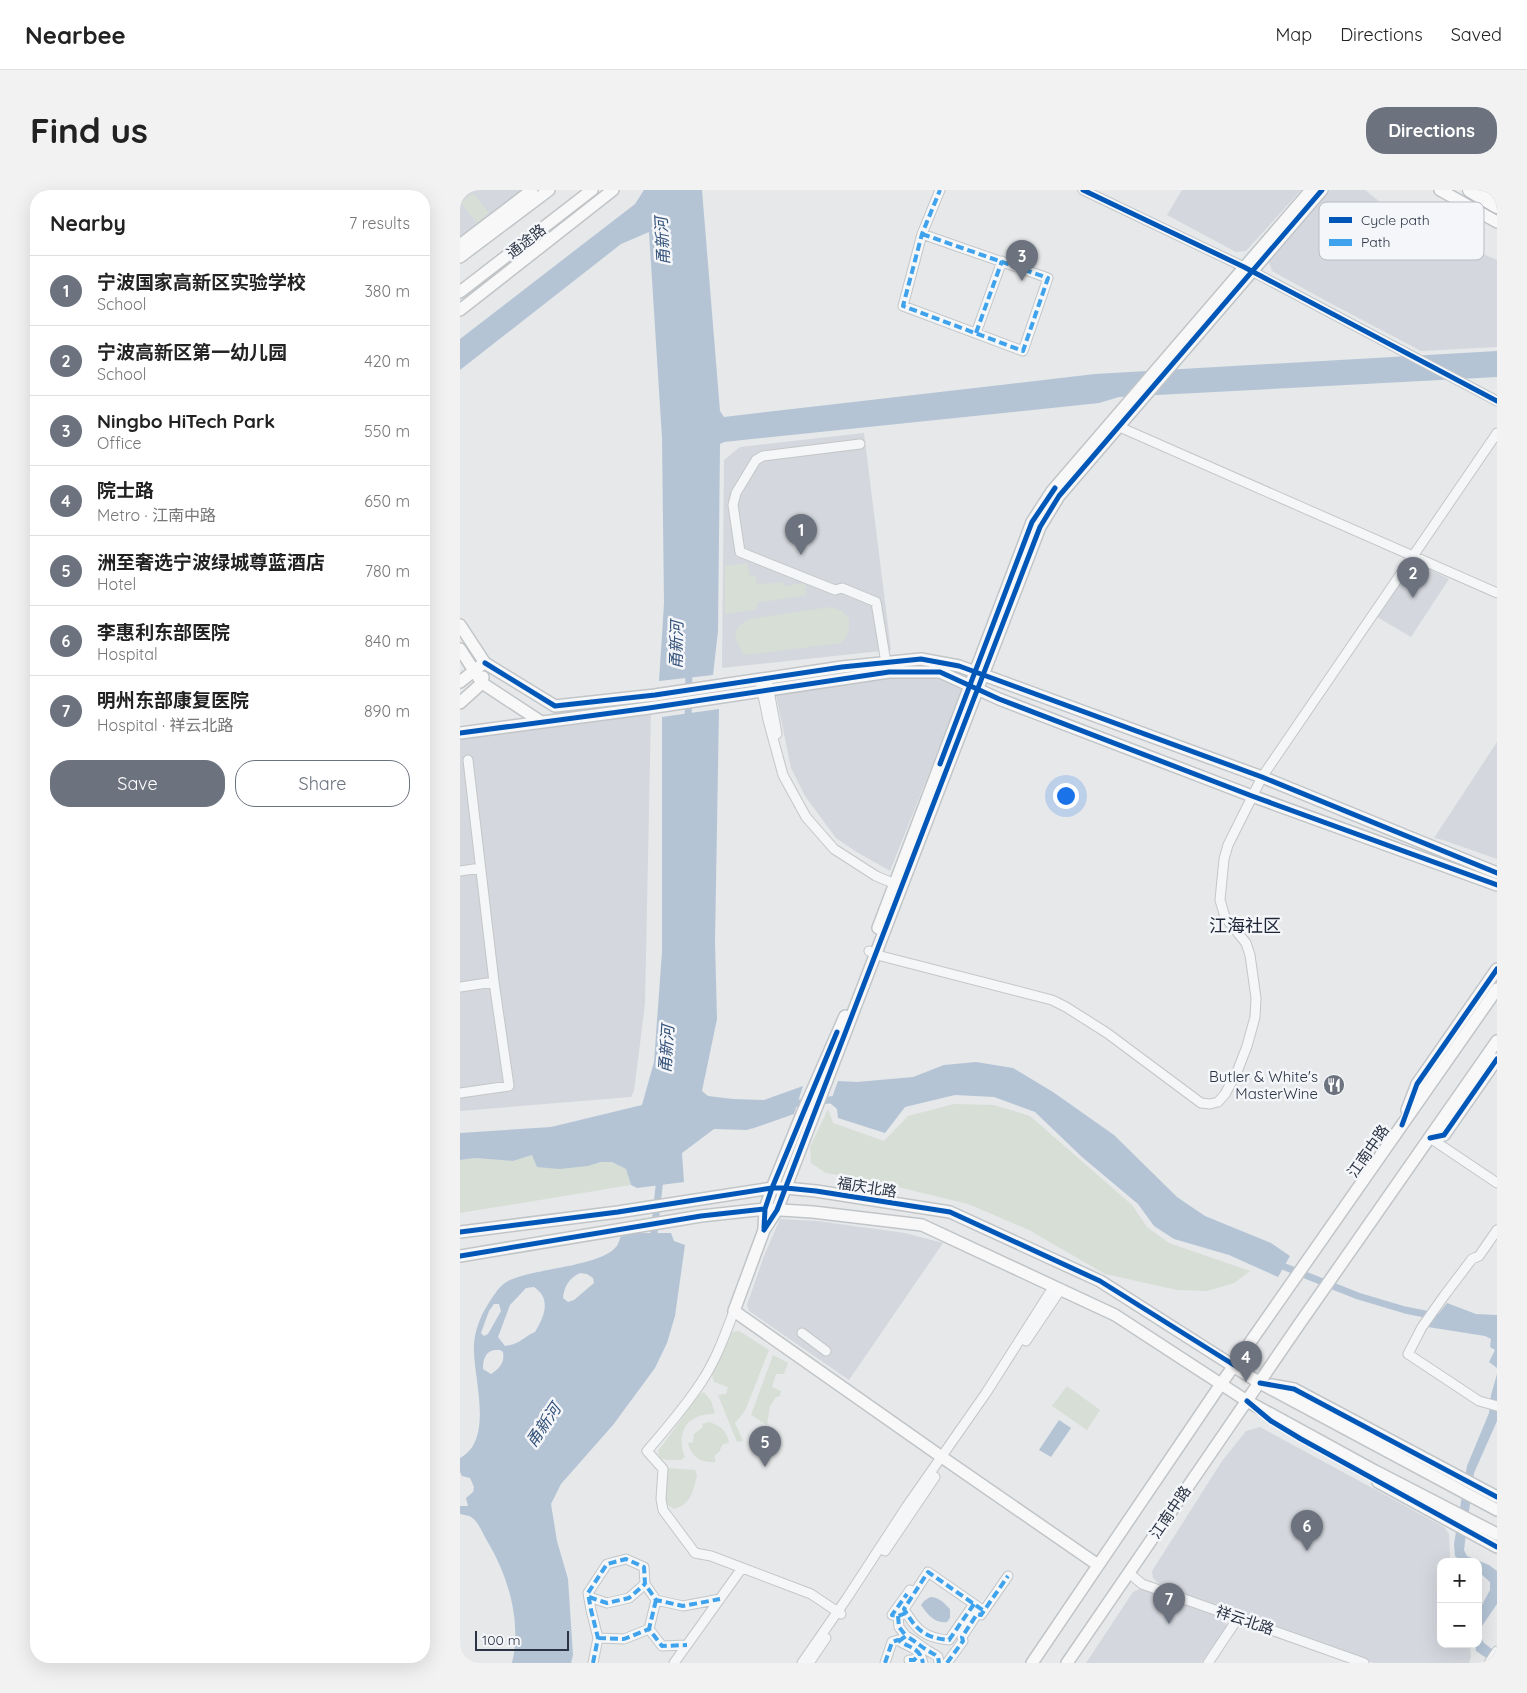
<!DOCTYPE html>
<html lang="en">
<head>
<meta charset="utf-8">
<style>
  :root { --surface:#fff; --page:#f2f2f2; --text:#222; --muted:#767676; --line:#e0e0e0; --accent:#6c737f }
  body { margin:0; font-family:Quicksand,"Noto Sans SC",sans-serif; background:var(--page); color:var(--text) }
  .controls { position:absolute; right:15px; bottom:15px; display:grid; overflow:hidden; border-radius:10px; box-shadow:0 5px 20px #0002 }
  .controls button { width:45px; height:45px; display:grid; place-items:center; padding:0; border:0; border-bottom:1px solid var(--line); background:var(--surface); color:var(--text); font:25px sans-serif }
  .scale { position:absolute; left:15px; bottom:12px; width:94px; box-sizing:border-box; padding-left:5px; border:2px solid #2b3445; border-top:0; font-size:14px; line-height:18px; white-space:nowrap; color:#2b3445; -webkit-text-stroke:4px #f4f6f9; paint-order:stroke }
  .you { position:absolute; left:605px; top:605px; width:18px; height:18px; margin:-12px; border:4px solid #fff; border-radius:50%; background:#1a73e8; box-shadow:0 0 0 8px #1a73e833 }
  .badge { display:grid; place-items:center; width:32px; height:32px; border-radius:50%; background:var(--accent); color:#fff; font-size:16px; font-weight:700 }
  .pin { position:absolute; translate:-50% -41px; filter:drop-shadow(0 1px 2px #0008) }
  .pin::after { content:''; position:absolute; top:26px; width:18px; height:15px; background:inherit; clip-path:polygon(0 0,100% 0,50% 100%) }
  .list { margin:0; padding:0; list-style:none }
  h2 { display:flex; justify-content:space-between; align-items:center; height:65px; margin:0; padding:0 20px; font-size:21px }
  h2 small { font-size:16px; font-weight:400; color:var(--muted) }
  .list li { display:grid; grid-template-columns:32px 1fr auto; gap:15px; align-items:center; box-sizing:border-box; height:70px; padding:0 20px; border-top:1px solid var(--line) }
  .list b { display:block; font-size:19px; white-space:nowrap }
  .list p { margin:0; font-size:16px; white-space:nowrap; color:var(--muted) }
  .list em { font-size:16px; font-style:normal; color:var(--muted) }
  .actions { display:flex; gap:10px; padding:15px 20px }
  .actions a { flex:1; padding:11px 0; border:1px solid var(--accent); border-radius:20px; text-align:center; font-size:18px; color:var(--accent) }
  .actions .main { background:var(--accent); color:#fff }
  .map { position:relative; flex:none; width:1037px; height:1473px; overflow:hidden; border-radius:20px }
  header { display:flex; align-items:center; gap:30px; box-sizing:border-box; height:70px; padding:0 25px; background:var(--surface); border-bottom:1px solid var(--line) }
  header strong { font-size:24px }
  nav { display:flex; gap:28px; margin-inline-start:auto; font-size:18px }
  .intro { display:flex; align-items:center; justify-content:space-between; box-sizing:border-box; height:120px; padding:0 30px }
  h1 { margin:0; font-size:35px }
  .button { padding:12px 22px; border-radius:20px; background:var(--accent); color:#fff; font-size:18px; font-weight:700 }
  main { display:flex; gap:30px; padding:0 30px }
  aside { flex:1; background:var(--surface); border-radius:20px; box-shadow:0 5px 20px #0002 }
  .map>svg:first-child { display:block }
  .built { fill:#d4d7dd }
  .green { fill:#d6ded6 }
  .water { fill:#b4c4d5; fill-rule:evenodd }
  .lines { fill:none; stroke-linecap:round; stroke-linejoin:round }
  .canal { stroke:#b4c4d5; stroke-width:7 }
  .minor-casing { stroke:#c4c6c8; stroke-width:11 }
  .major-casing { stroke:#c2c5c8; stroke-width:14 }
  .highway-casing { stroke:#b8bbbf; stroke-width:16 }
  .minor { stroke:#f5f6f7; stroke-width:9 }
  .major { stroke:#f8f8f8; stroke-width:11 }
  .highway { stroke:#f8f8f8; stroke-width:14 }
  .quiet { stroke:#3ea3ec; stroke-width:4; stroke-dasharray:8 4; stroke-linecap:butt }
  .cycleway-casing { stroke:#f4f6f9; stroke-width:8 }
  .cycleway { stroke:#0057b8; stroke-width:5 }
  .labels { text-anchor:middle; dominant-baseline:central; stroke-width:5; stroke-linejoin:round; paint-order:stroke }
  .street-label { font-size:15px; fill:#2b3445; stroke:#f4f6f9 }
  .poi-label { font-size:15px; fill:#2b3445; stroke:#f4f6f9; text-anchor:end }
  .water-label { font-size:16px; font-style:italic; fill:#34527a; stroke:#f4f6f9 }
  .quarter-label { font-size:18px; fill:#1d2536; stroke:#f4f6f9 }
  .key { fill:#f4f6f9; stroke:#b8bcc3; stroke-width:1 }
  .key-label { font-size:14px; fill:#2b3445 }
</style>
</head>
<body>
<header>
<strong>Nearbee</strong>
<nav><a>Map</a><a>Directions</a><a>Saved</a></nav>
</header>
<div class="intro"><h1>Find us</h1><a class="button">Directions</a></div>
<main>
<aside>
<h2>Nearby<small>7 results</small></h2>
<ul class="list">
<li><span class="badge">1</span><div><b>宁波国家高新区实验学校</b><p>School</p></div><em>380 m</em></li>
<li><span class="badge">2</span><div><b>宁波高新区第一幼儿园</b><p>School</p></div><em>420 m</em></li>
<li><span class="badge">3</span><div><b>Ningbo HiTech Park</b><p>Office</p></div><em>550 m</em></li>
<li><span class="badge">4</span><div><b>院士路</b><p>Metro · 江南中路</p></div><em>650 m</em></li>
<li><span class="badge">5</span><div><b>洲至奢选宁波绿城尊蓝酒店</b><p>Hotel</p></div><em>780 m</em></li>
<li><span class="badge">6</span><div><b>李惠利东部医院</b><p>Hospital</p></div><em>840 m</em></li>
<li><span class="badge">7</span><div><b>明州东部康复医院</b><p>Hospital · 祥云北路</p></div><em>890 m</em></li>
</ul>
<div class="actions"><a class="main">Save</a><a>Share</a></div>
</aside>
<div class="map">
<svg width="1037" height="1473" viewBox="0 0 1037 1473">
  <rect width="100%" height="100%" fill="#e6e8ea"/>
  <!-- built -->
  <path class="built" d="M0,0H64L0,50Z
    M722,0H841L786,61L776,62L707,25Z
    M870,0H905L930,20L1009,58L1037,70V157L961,161L870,113L812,81L809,72Z
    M404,243L431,460L262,478L264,270L280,257Z
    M954,372L989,389L951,447L917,427Z
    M435,486L479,487L503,498L430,681L395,661L376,648L345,606L331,578L316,505Z
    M191,522L185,814L174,901L171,907L0,921V549Z
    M1037,552V669L983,650L974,648Z
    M320,1029L357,1031L445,1043L483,1053L389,1190L289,1121L287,1115L304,1066Z
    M800,1237L984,1337L989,1344L990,1368L995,1372H981V1454H1008L1010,1457L1011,1467L1009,1473H914L699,1394L693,1388L692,1381L762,1271L786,1241Z
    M682,1398L759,1426L765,1431L767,1437L741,1473H626L673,1402Z"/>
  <!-- green -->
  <path class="green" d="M13,3L29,23L17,33L1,13Z
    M287,373L290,386L295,385L297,394L324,392V396L345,393L347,405L297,413V419L265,424V376Z
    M370,417L381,420L389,429C390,440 389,446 381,453L285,465C279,457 276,452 275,442L280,435L289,429Z
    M494,914L534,915L570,926L672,1015L687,1037L709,1053L790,1081L774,1093L747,1101L717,1100L645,1084L569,1040L508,1014L409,990L366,983L351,973L350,957L368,919L373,933L424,951L448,926Z
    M72,965L128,976L141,972H152L166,979L171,995L0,1023V970L15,968L53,971Z
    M279,1141L309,1160L285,1221L275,1233L283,1251L277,1252L258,1205L266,1204L268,1197L254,1192L252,1185L272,1142Z
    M313,1165L328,1173L324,1184H316L312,1197L321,1201L320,1206L316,1207L310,1216L307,1235L291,1225Z
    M607,1196L640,1220L627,1240L592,1216Z
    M244,1202L251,1211L255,1223C248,1225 241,1224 235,1228C220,1235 219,1254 225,1267L221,1270H207L200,1268L198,1261L240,1204Z
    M249,1232C261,1236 267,1241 269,1253L263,1254L259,1262L254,1266L256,1272C241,1273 232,1268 228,1253L233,1252L234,1244L243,1237L242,1234Z
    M208,1278L235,1280L237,1285C234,1299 231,1315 214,1319L203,1312Z"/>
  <!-- water -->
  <path class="water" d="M184,0H242L260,221L264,227L635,184L1037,161V187L659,207L639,213L264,252L260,254L258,441L253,485L199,491L204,413L202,248L189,42L161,54L0,180V149L175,14Z
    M259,519L255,752L257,829L242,901L248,906L273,909L304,910L343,896L334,924L294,938L286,940L254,939L222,963L224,992L177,998L171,995L166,979L152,972H141L128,976L99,979L77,977L72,965L53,971L15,968L0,970V943L91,937L182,915L194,872L202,762V527Z
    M516,872L553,878L593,902L654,945L717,1007L745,1026L811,1053L830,1066L818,1087L769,1065L714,1049L694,1036L678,1014L622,967L575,922L534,907L495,905L445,917L425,943L378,928L377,919L370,913L378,891L397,892L453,887L484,875Z
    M162,1043H211L214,1051L225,1055L215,1126L207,1153L195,1178L153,1235L101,1294L91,1314L97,1351L108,1389L113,1465L111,1473H52C62,1431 48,1385 26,1349C22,1342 18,1331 11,1327C8,1325 3,1325 0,1324V1316H8L6,1308L13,1302L14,1297L10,1288L2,1286L0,1282V1268C34,1250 14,1190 14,1161C13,1148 18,1132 24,1121C30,1111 38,1096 48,1091C74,1078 139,1077 156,1057C159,1054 160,1047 162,1043ZM120,1083L127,1084L133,1088L134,1093L114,1110L108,1112L103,1108C104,1097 109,1088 120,1083ZM74,1097C92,1109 84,1127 75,1142C63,1147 61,1154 45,1156L38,1147L50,1115L66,1098ZM34,1114H39L41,1121L28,1144L24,1146L21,1143L29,1121ZM34,1160H40L43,1162C45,1173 39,1179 31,1184L23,1179C23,1170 25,1162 34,1160Z
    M987,1113L1016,1124L1037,1125V1178L1029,1172L1035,1160L1030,1157L1031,1149L1025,1146L968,1137Z
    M1037,1184V1231L1014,1283L1004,1360L1007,1366L1029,1375L1037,1381V1414L1020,1439V1446L1024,1453L1037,1463V1473H1034L1016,1461L1015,1454H1018V1422L1030,1400V1392L1018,1381V1372H1002L995,1366L994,1354L1007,1276L1029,1223L1031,1205Z
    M599,1230L611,1238L591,1267L579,1260Z
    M470,1407C479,1407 484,1413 490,1419V1428L487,1432C475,1434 467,1424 461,1415L464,1411Z"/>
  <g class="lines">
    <!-- canal -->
    <path class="canal" d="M228,532L229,480
      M330,914L379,909
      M193,1052L200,988
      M815,1073L898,1106L945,1120L985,1128"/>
    <!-- minor casing -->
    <g class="minor-casing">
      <path id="minor" d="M623,0L784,77L1037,211
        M462,44L588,88L563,161L443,116L462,44L480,0
        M516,143L542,71
        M655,235L1037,403
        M400,254L303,266L296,270L276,303L273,315L280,362L375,400L382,398L416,412L426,473
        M301,495L308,530L323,585L346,627L374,659L416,686L440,696
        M308,495L317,544
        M0,681L20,678
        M409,761L421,766L592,810L606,817L647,843L741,913L750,914L758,912L765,904L777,882L787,856L795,827L796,808L790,765L786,753L765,727L760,710L764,669L768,655L802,587L1037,243
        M0,797L34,792
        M0,903L49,896L34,792L8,570
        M970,948L1037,993
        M1037,1040L1019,1066L1012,1069L984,1106L962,1137L948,1164L1019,1211L1037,1216
        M274,1121C265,1145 256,1170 242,1191C226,1216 206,1239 187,1261L203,1279L201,1309L203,1320L235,1363L251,1366L351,1404L381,1424
        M342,1143L366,1161
        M566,1151L601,1099
        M425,1361L475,1287
        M669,1383L682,1394L904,1473
        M129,1407L147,1413L169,1408L185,1394
        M196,1410L189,1439L202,1456L227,1455
        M514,1414L489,1450C465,1448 456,1440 444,1419L468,1382L524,1421
        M446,1423L438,1426L432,1425L450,1400
        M438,1426L439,1437L446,1446
        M138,1448L164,1449L189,1439
        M439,1451L446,1446C454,1450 460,1456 467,1460C471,1463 475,1464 478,1467L479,1473
        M449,1470H454L461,1463
        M133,1473L138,1448L131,1420L128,1403L147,1374L166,1369L184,1377L185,1394L196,1410L223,1416L260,1409
        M214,1473L282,1378
        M342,1473L387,1408L447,1316L526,1203L594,1096
        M349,1473L366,1448
        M425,1473L432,1452L438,1450C450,1459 459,1456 463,1473
        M487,1473L503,1451L502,1447L517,1424L521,1425L548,1386
        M748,1473L778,1428
        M1029,1473L1037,1461"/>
    </g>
    <!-- major casing -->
    <g class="major-casing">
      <path id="major" d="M980,0L1037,32
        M0,55L72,0
        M0,67L89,0
        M0,102L132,0
        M0,120L153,0
        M0,435L25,473L95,516L195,505L382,477L461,469L499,476L802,587L1037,683
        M0,459L22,493L80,531
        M0,492L20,476
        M0,513L22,493L23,487
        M0,543L189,518L429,482H480L539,509L792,606L1037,695
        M418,738L572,332L592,301L851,0
        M947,920L957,894L1037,779
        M970,948L984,945L1037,869
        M304,1039L305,1019L312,998L342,924L385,826
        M0,1042L158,1022L312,998H326L356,1001L490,1022L640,1091L800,1193L1037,1320
        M0,1066L241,1026L305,1019L353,1022L462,1035L655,1125L787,1211L915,1281L1037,1344
        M811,1195L834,1199L1037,1307
        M918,1292L1037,1357
        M638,1375L486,1270L274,1121L304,1040L317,1020L580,337L599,306L862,0
        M572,1473L761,1194L1037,799
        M607,1473L838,1136L1037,851"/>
    </g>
    <!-- highway casing -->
    <g class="highway-casing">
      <path id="highway" d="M1010,0L1037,16"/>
    </g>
    <!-- minor -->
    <use href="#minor" class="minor"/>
    <!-- major -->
    <use href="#major" class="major"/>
    <!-- highway -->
    <use href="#highway" class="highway"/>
    <!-- quiet -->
    <path class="quiet" d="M462,44L588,88L563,161L443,116L462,44L480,0
      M516,143L542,71
      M129,1407L147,1413L169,1408L185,1394
      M196,1410L189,1439L202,1456L227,1455
      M514,1414L489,1450C465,1448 456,1440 444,1419L468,1382L524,1421
      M446,1423L438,1426L432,1425L447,1404
      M438,1426L439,1437L446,1446
      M138,1448L164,1449L189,1439
      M439,1451L446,1446C454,1450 460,1456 467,1460C471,1463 475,1464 478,1467L479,1473
      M449,1470H454L461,1463
      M133,1473L138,1448L131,1420L128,1403L147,1374L166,1369L184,1377L185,1394L196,1410L223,1416L260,1409
      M425,1473L432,1452L438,1450C450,1459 459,1456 463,1473
      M487,1473L503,1451L502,1447L517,1424L521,1425L548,1386"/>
    <!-- cycleway casing -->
    <g class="cycleway-casing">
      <path id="cycleway" d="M623,0L784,77L1037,211
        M25,473L95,516L195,505L382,477L461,469L499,476L802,587L1037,683
        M0,543L189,518L429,482H480L539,509L792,606L1037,695
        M480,574L572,332L595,298
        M942,935L957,894L1037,779
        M970,948L984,945L1037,869
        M304,1038L305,1019L312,998L377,842
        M304,1040L317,1020L580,337L599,306L862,0
        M0,1042L158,1022L312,998H326L356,1001L490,1022L640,1091L774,1175
        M0,1066L241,1026L305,1019
        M800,1193L834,1199L1037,1307
        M787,1211L811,1231L841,1249L1037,1357"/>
    </g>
    <!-- cycleway -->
    <use href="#cycleway" class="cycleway"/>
  </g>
  <!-- icons -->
  <defs>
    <g id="restaurant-disc" transform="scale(1.125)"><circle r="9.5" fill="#6c737f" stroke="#f4f6f9"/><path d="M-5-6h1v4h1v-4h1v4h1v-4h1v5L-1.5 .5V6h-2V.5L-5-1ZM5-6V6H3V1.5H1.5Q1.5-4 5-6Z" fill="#fff"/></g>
  </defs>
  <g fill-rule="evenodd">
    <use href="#restaurant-disc" x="874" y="895"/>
  </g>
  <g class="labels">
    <!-- street labels -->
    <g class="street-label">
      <text transform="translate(66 51) rotate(-38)">通途路</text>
      <text transform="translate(908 961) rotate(-55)">江南中路</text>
      <text transform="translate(407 997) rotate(9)">福庆北路</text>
      <text transform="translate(710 1322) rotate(-56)">江南中路</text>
      <text transform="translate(785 1430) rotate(19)">祥云北路</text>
    </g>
    <!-- poi labels -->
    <g class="poi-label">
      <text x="858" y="886">Butler &amp; White's<tspan x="858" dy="17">MasterWine</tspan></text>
    </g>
    <!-- water labels -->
    <g class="water-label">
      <text transform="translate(202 51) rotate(-93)">甬新河</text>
      <text transform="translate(216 455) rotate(-89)">甬新河</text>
      <text transform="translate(206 859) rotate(-86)">甬新河</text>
      <text transform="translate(83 1235) rotate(-56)">甬新河</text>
    </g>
    <!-- quarter labels -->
    <g class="quarter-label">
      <text x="785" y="735">江海社区</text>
    </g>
  </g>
  <!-- legend -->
  <rect x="859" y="12" width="165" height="58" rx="8" class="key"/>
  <rect x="869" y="27" width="23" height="6" fill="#0057b8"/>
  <rect x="869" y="49" width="23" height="7" fill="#3ea3ec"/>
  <g class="key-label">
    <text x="901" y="35">Cycle path</text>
    <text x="901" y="57">Path</text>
  </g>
</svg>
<div class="controls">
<button>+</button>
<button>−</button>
</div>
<div class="scale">100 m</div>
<div class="you"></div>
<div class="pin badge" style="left:341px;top:365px">1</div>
<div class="pin badge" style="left:953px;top:408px">2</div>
<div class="pin badge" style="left:562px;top:91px">3</div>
<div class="pin badge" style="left:786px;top:1192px">4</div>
<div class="pin badge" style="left:305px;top:1277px">5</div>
<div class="pin badge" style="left:847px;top:1361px">6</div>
<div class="pin badge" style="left:709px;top:1434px">7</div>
</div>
</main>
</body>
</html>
